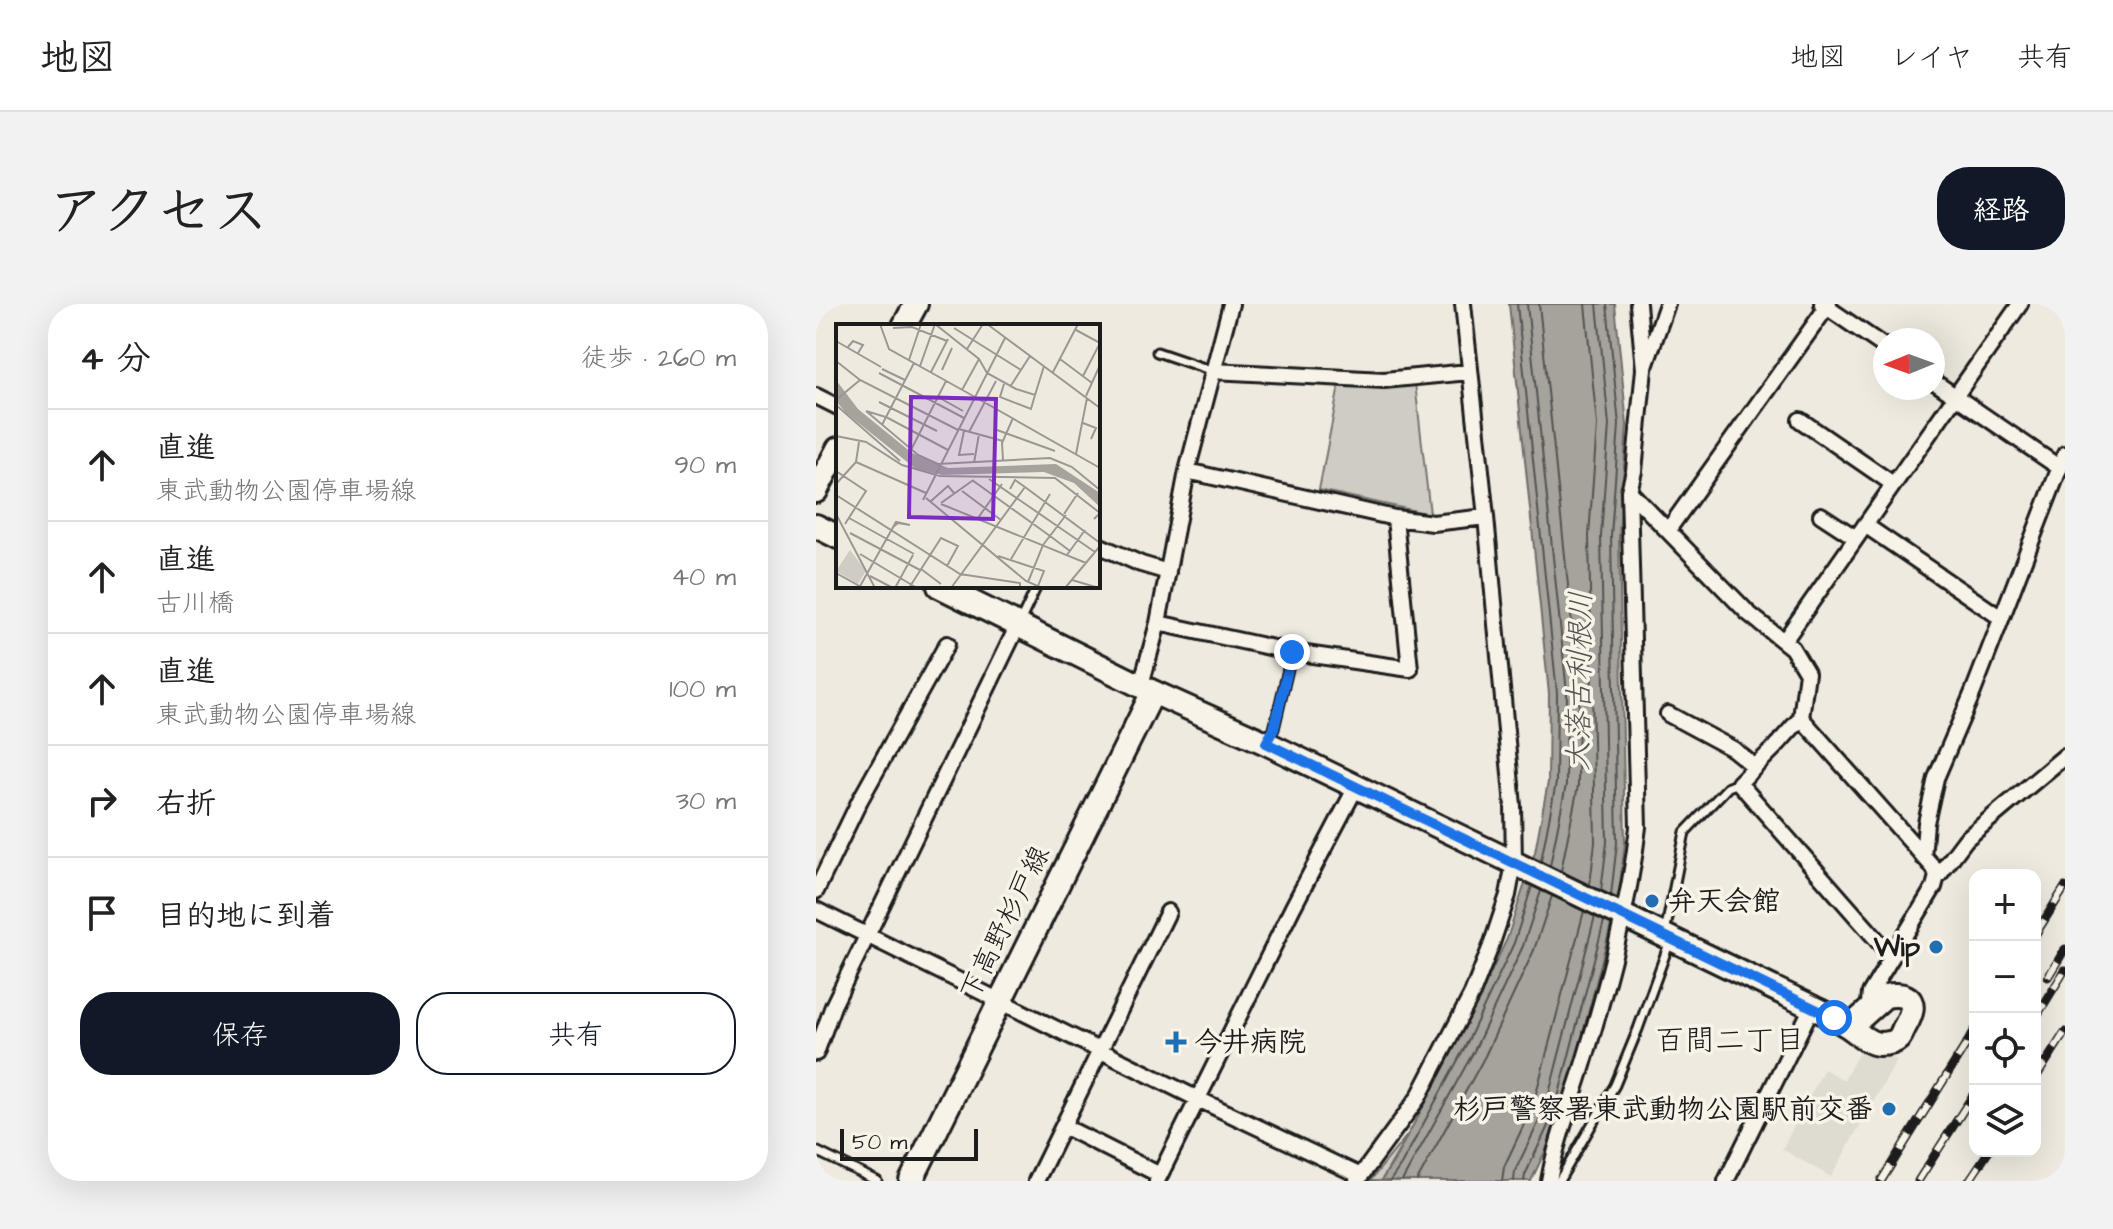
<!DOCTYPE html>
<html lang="ja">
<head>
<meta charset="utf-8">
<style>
  :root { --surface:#fff; --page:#f2f2f2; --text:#222; --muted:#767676; --line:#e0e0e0; --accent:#111827 }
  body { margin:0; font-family:"Architects Daughter","Klee One",sans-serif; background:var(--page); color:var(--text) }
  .controls { position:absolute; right:24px; bottom:24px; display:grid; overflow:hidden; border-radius:16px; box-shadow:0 8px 32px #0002 }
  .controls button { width:72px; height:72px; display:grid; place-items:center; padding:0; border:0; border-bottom:2px solid var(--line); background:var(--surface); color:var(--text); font:40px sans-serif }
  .compass { position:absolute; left:1057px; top:24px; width:72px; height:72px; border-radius:50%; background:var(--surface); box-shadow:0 8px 32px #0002; rotate:269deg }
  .scale { position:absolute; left:24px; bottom:20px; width:138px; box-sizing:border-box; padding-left:8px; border:4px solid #1c1c1c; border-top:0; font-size:22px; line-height:28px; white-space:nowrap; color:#1c1c1c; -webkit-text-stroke:6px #f7f3e8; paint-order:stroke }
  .stop { position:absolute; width:24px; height:24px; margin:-18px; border:6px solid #1a73e8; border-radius:50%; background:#fff }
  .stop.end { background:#1a73e8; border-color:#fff; box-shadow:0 2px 8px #0008 }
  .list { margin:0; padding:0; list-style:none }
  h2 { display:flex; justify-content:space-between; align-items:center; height:104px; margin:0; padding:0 32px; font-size:34px }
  h2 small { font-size:26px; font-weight:400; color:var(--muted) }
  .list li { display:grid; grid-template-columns:52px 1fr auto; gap:24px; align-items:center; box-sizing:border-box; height:112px; padding:0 32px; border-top:2px solid var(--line) }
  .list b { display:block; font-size:30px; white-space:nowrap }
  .list p { margin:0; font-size:26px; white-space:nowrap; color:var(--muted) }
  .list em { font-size:26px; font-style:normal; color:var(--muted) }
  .actions { display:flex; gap:16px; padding:24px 32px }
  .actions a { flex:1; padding:18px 0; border:2px solid var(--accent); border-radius:32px; text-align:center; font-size:28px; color:var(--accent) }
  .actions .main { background:var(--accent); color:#fff }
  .icon { flex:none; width:44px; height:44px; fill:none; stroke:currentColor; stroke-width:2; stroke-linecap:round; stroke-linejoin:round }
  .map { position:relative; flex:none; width:1249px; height:877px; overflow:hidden; border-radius:32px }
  header { display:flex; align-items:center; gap:48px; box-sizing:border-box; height:112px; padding:0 40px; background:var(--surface); border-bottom:2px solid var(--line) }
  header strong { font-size:38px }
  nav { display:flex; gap:44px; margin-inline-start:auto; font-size:28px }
  .intro { display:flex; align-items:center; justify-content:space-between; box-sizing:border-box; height:192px; padding:0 48px }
  h1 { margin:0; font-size:56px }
  .button { padding:20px 36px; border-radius:32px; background:var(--accent); color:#fff; font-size:28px; font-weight:700 }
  main { display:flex; gap:48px; padding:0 48px }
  aside { flex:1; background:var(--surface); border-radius:32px; box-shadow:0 8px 32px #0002 }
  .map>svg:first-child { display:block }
  .built { fill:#dedbd1 }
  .green { fill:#cfccc3; stroke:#767470; stroke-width:2 }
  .water { fill:#a6a39d; stroke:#6f6d69; stroke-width:2 }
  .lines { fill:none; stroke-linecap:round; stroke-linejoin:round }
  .shore { stroke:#535250; stroke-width:2 }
  .service-casing { stroke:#1c1c1c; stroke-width:13 }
  .minor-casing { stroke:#1c1c1c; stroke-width:20 }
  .secondary-casing { stroke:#1c1c1c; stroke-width:28 }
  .service { stroke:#f7f3e8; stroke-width:7 }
  .minor { stroke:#f7f3e8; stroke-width:14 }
  .secondary { stroke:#f7f3e8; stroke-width:22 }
  .rail-casing { stroke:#1c1c1c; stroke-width:9 }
  .rail { stroke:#f7f3e8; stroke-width:6; stroke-dasharray:18; stroke-linecap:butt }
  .route { stroke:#1a73e8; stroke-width:10 }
  .poi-dot { fill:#1f6fb2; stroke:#f7f3e8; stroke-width:3 }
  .labels { text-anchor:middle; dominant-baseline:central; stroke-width:7; stroke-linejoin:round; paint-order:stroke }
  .poi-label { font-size:28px; font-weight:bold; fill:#1c1c1c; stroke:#f7f3e8; text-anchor:start }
  .street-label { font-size:28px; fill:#1c1c1c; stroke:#f7f3e8 }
  .water-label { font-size:30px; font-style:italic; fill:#535250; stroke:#f7f3e8 }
  .neighbourhood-label { font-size:30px; fill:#1c1c1c; stroke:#f7f3e8 }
  .inset-road { fill:none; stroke:#9a9892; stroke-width:2 }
  .view { fill:#7b2cbf; fill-opacity:0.15; stroke:#7b2cbf; stroke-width:4 }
  .inset-edge { fill:none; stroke:#1c1c1c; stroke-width:4 }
</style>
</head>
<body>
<header>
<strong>地図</strong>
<nav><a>地図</a><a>レイヤ</a><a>共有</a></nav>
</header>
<div class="intro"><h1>アクセス</h1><a class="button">経路</a></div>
<main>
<aside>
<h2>4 分<small>徒歩 · 260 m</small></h2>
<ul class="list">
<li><svg class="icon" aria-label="ahead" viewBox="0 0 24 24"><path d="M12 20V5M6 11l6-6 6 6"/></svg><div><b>直進</b><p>東武動物公園停車場線</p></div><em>90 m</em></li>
<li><svg class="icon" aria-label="ahead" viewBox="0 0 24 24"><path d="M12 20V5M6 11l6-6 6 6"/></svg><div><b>直進</b><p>古川橋</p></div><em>40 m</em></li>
<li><svg class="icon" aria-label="ahead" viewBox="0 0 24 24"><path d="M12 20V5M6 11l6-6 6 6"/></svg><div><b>直進</b><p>東武動物公園停車場線</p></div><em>100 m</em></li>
<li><svg class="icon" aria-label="right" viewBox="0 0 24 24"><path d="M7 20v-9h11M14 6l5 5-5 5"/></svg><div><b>右折</b></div><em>30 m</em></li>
<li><svg class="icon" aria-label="arrive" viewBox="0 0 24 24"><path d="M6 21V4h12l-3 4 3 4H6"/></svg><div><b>目的地に到着</b></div></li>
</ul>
<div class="actions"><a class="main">保存</a><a>共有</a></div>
</aside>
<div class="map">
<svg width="1249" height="877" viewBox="0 0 1249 877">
  <rect width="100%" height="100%" fill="#eeeae0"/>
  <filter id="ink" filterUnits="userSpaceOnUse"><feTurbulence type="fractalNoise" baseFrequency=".0125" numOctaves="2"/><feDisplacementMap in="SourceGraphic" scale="16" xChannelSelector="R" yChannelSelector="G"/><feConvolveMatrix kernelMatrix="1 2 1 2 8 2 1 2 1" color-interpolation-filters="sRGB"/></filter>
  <g filter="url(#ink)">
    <!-- built -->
    <path class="built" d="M1048,739L1081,756L1015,873L966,845L1008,765L1028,776Z"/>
    <!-- green -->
    <path class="green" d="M599,79L614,210L503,186L523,82L563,84Z
      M593,829L565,877H554Z"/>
    <!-- water -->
    <path class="water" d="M693,0H799L811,121L803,233L809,539L803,589L746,812L715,877H565L578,857L641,739L691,635L719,548L732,478L733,390Z"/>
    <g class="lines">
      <!-- shore -->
      <path class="shore" d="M701,0L741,389L740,479L725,557
        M711,0L751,389L750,481L734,562
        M723,0L763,388L762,482L745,567
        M769,0L781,121L773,232L779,538L774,581
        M781,0L793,121L785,232L791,538L785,587
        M791,0L803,121L795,232L801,539L795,591
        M574,877L585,861L649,743L698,639L716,582
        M586,877L658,747L707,642L725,587
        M601,877L669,752L718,646L736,592
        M686,877L688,863L717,801L768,607
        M698,877L699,867L729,805L779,612
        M708,877L709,871L738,809L788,617"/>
      <!-- service casing -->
      <g class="service-casing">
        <path id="service" d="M341,48L397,67
          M203,320L221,282
          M451,438L458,425L476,348
          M849,629L869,528L912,483L923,479
          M0,847L61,877
          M743,877L799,781L822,725L854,637"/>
      </g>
      <!-- minor casing -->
      <g class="minor-casing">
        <path id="minor" d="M1006,0L1069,43
          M830,60L851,0
          M397,67L568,76L653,68
          M1117,77L1244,164
          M0,92L22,103
          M984,116L1077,180
          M371,167L579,214L617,219L670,213
          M813,187L932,309L976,344L991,369L985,414L1118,564L1121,572
          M1005,211L1040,234
          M1049,221L1185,314
          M852,226L1013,0
          M282,241L325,260L352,268
          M342,319L476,348L594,365L579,214
          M968,337L1204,0
          M325,381L342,319L371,167L415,0
          M852,410L917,445L938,462
          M985,414L959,443L923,479L1076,653
          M1107,553L1110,519L1120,474L1157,388L1249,150
          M0,587L44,496L131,340
          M0,606L382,795L545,872
          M1052,708L1054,689L1118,583L1121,572L1123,571L1150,535L1249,452
          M0,749L17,702L202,321
          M247,822L344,871
          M220,877L352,608
          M341,877L477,603L540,483
          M541,877L602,794L656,690L675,642L692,591L698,559L697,502L670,213L647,0
          M733,877C740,836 756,798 768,758C791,681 813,603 822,523L813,187L818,167L828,65L822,0
          M910,877L996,703"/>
      </g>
      <!-- secondary casing -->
      <g class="secondary-casing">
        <path id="secondary" d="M88,22L100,0
          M0,187L22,145
          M0,222L22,233
          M123,282L337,388L450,439L996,703C1007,709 1020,714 1030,721C1041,727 1050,739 1063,740C1069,740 1078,739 1082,735C1085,732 1086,728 1088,724C1102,701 1098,687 1069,692L1041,717L1030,721
          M95,877L337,388"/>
      </g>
      <!-- service -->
      <use href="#service" class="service"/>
      <!-- minor -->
      <use href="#minor" class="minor"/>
      <!-- secondary -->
      <use href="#secondary" class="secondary"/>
      <!-- rail casing -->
      <g class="rail-casing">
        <path id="rail" d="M1219,631L1249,583
          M1232,673L1249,645
          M1219,715L1249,666
          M1219,775L1249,728
          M1065,877L1159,726
          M1102,877L1159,788
          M1153,877L1173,847"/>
      </g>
      <!-- rail -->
      <use href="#rail" class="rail"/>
    </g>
  </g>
  <g class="lines" filter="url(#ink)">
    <!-- route -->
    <path class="route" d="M476,348L458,425L450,439L1018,714"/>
  </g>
  <!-- markers -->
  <g class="poi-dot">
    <circle cx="836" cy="597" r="8"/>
    <circle cx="1120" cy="643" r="8"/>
    <path d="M356 726h8v8h8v8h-8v8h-8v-8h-8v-8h8z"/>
    <circle cx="1073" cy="805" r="8"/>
  </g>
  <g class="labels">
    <!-- poi labels -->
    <g class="poi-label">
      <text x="852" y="597">弁天会館</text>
      <text x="1104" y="643" text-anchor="end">Wip</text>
      <text x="378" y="738">今井病院</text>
      <text x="1057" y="805" text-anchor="end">杉戸警察署東武動物公園駅前交番</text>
    </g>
    <!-- street labels -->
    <g class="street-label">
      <text transform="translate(189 619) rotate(-64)">下高野杉戸線</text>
    </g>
    <!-- water labels -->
    <g class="water-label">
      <text transform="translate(764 377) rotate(-89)">大落古利根川</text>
    </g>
    <!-- neighbourhood labels -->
    <g class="neighbourhood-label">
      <text x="914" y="737">百間二丁目</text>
    </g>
  </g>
  <!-- overview -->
  <g transform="translate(20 20)">
    <rect width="264" height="264" fill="#eeeae0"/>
    <path d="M14,226L30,247L22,260L0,247Z" fill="#cfccc3"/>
    <path d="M0,56L22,85L76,129L112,144L220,140L264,169V183L238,159L208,148L106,151L80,145L10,89L0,77Z" fill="#a6a39d"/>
    <path class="inset-road" d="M44,0L53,25L139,73M99,0L143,35L151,49L180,65L199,71L208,42M151,0L264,84M57,4L76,3L111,17M118,4L185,46M240,6L264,19M0,17L45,43M12,23L17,17L27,21L22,29M131,25L147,0M224,35L256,59M73,36L85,0M0,37L24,56L122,106M78,39L50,93L112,126M84,42L99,0M46,45L69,56M106,46L116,24M95,48L112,15M217,48L242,0M43,49L128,94M247,52L264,19M168,60L164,73L195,85L199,71M174,63L194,32M126,66L143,35M250,72L264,41M102,73L127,87M139,73L264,144M0,76L24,56M43,78L101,107M0,81L64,137M30,87L82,131L102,140L214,134L236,143L264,166M30,87L50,93L46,101M247,99L260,104L255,115M123,105L167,117M161,106L219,127M128,107L123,131L138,130M133,108L160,57M0,112L30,118L66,141L104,152L219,154L264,189L258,195M75,126L110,57M240,130L251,74M167,136L166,119L177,94M20,138L90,169M138,139L143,110M0,147L30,167L9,200M153,155L259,228M136,156L214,212M0,160L20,138L23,118M174,165L179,156L189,163L264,219M126,167L165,196M0,171L124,250L184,259V264M90,174L190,257L206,264M87,176L169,14M95,177L112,162L118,169M105,179L136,157M105,180L250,239M0,190L39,264M228,190L242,169M13,194L78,230M142,194L166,160M14,209L84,246M214,212L234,227M24,230L81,264M231,231L249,206M162,232L208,247L202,262M175,235L214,170M85,245L105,260M0,249L27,264M34,252L57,264M236,256L263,264M192,258L207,221L230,191M23,264L60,198L74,201L62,199L56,204M59,264L77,231M73,264L105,214L122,222L111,242M115,264L189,163M229,264L264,222"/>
    <path class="view" d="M75,73L160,75L157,195L73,193Z"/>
    <rect width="264" height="264" class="inset-edge"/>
  </g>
</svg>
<div class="controls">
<button>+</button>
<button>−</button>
<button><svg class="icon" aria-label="locate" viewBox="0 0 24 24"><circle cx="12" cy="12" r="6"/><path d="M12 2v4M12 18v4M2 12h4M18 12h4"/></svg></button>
<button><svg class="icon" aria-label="layers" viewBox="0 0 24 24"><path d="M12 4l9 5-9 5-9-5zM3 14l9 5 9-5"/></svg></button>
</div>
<svg class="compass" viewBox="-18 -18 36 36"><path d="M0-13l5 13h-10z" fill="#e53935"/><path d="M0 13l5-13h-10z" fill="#767676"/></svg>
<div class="scale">50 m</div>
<div class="stop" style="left:1018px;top:714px"></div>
<div class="stop end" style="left:476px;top:348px"></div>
</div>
</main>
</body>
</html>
